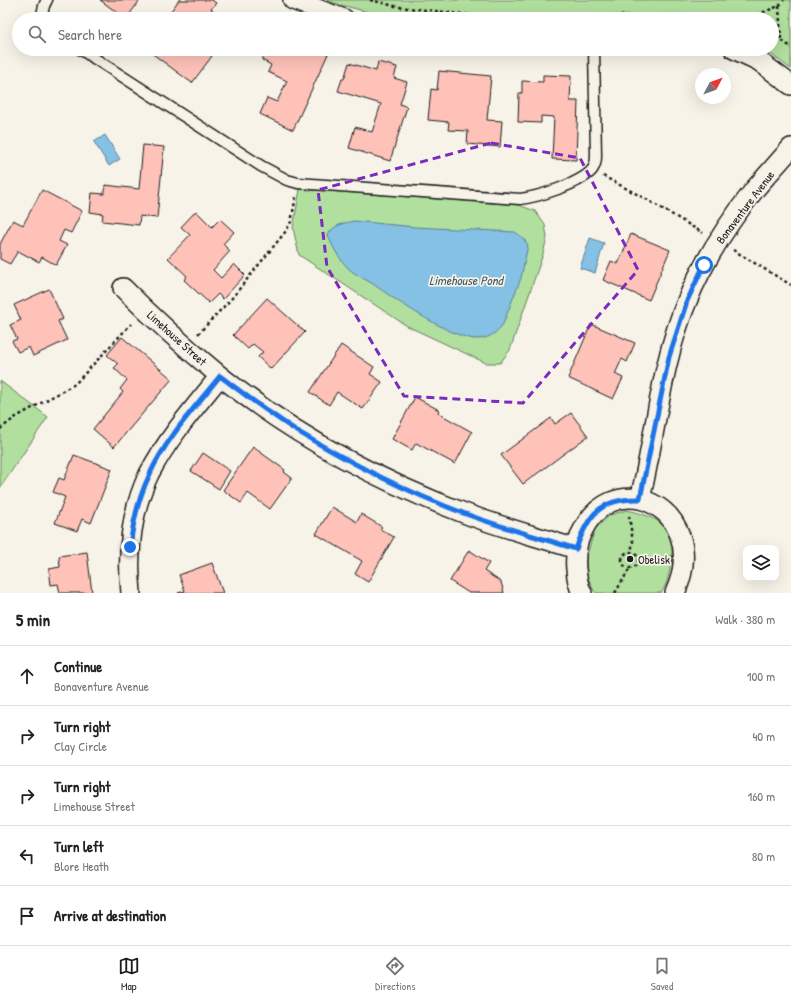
<!DOCTYPE html>
<html lang="en">
<head>
<meta charset="utf-8">
<style>
  :root { --surface:#fff; --page:#f6f6f6; --text:#202124; --muted:#757577; --line:#e0e0e0; --accent:#1c1c1c }
  body { margin:0; font-family:"Patrick Hand",sans-serif; background:var(--page); color:var(--text) }
  .controls { position:absolute; right:12px; bottom:12px; display:grid; overflow:hidden; border-radius:8px; box-shadow:0 4px 16px #0002 }
  .controls button { width:36px; height:36px; display:grid; place-items:center; padding:0; border:0; border-bottom:1px solid var(--line); background:var(--surface); color:var(--text); font:20px sans-serif }
  .compass { position:absolute; left:695px; top:68px; width:36px; height:36px; border-radius:50%; background:var(--surface); box-shadow:0 4px 16px #0002; rotate:49deg }
  .stop { position:absolute; width:12px; height:12px; margin:-9px; border:3px solid #1a73e8; border-radius:50%; background:#fff }
  .stop.end { background:#1a73e8; border-color:#fff; box-shadow:0 1px 4px #0008 }
  .list { margin:0; padding:0; list-style:none }
  h2 { display:flex; justify-content:space-between; align-items:center; height:52px; margin:0; padding:0 16px; font-size:17px }
  h2 small { font-size:13px; font-weight:400; color:var(--muted) }
  .list li { display:grid; grid-template-columns:26px 1fr auto; gap:12px; align-items:center; box-sizing:border-box; height:60px; padding:0 16px; border-top:1px solid var(--line) }
  .list b { display:block; font-size:15px; white-space:nowrap }
  .list p { margin:0; font-size:13px; white-space:nowrap; color:var(--muted) }
  .list em { font-size:13px; font-style:normal; color:var(--muted) }
  .icon { flex:none; width:22px; height:22px; fill:none; stroke:currentColor; stroke-width:2; stroke-linecap:round; stroke-linejoin:round }
  .map { position:relative; flex:none; width:791px; height:593px; overflow:hidden }
  .search { position:absolute; background:var(--surface); box-shadow:0 4px 16px #0002; left:12px; right:12px; top:12px; height:44px; display:flex; align-items:center; gap:10px; box-sizing:border-box; padding:0 14px; border-radius:22px; color:var(--muted); font-size:15px }
  .sheet { height:352px; background:var(--surface) }
  nav { display:flex; justify-content:space-around; align-items:center; box-sizing:border-box; height:56px; border-top:1px solid var(--line); background:var(--surface); font-size:11px; color:var(--muted) }
  nav a { display:grid; justify-items:center; gap:2px }
  nav .on { color:var(--accent) }
  .map>svg:first-child { display:block }
  .green { fill:#b1df9e; stroke:#667e5d }
  .water { fill:#85c1e4; stroke:#5b7f94 }
  .building { fill:#fec2b9; stroke:#1c1c1c }
  .lines { fill:none; stroke-linecap:round; stroke-linejoin:round }
  .lane-casing { stroke:#1c1c1c; stroke-width:13 }
  .street-casing { stroke:#1c1c1c; stroke-width:22 }
  .path { stroke:#1c1c1c; stroke-width:2.5; stroke-dasharray:3 3; stroke-linecap:butt }
  .lane { stroke:#f7f3e8; stroke-width:10 }
  .street { stroke:#f7f3e8; stroke-width:19 }
  .route { stroke:#1a73e8; stroke-width:5 }
  .marked { fill:none; stroke:#7b2cbf; stroke-width:3; stroke-dasharray:8 5; stroke-linejoin:round }
  .poi-dot { fill:#1c1c1c; stroke:#f7f3e8; stroke-width:1.5 }
  .labels { text-anchor:middle; dominant-baseline:central; stroke-width:3.5; stroke-linejoin:round; paint-order:stroke }
  .street-label { font-size:12px; fill:#1c1c1c; stroke:#f7f3e8 }
  .poi-label { font-size:12px; fill:#1c1c1c; stroke:#f7f3e8; text-anchor:start }
  .water-label { font-size:13px; font-style:italic; fill:#415662; stroke:#f7f3e8 }
</style>
</head>
<body>
<div class="map">
<svg width="791" height="593" viewBox="0 0 791 593">
  <rect width="100%" height="100%" fill="#f7f3e8"/>
  <filter id="ink" filterUnits="userSpaceOnUse"><feTurbulence type="fractalNoise" baseFrequency=".025" numOctaves="2"/><feDisplacementMap in="SourceGraphic" scale="8" xChannelSelector="R" yChannelSelector="G"/><feConvolveMatrix kernelMatrix="1 2 1 2 8 2 1 2 1" color-interpolation-filters="sRGB"/></filter>
  <g filter="url(#ink)">
    <!-- green -->
    <path class="green" d="M326,0H791V69L764,49H772V19H394L334,3Z
      M300,189L519,205L535,211L545,225L547,237L543,254L510,350L500,363H486L407,326L299,255L293,228Z
      M0,381L48,417L0,488Z
      M627,510C659,517 677,527 671,564C668,576 668,583 661,593H596L594,591L587,576L586,558L595,529L610,515Z"/>
    <!-- water -->
    <path class="water" d="M105,135L120,159L109,166L94,142Z
      M354,221L415,227L515,232L523,238L528,245L521,278L503,324C497,333 490,338 478,339C454,340 394,299 373,284C365,279 356,275 349,269C340,260 332,247 328,235C333,225 344,223 354,221Z
      M590,238L604,243L595,273L580,268Z"/>
    <!-- building -->
    <path class="building" d="M100,0H140L126,19Z
      M179,0H212L216,3L211,9L224,19H165Z
      M146,49H202L212,56L192,83Z
      M267,49H316L328,54L293,130L260,114L267,98L277,102L287,81L268,72L271,65L262,60Z
      M378,62L397,67L394,78L407,82L400,104L407,107L390,161L349,148L355,127L372,132L381,104L338,91L342,79H344L349,63L376,71Z
      M439,71L491,76L487,120L502,121L500,147L467,144L468,131L448,130L449,122L428,120L431,89L437,90Z
      M543,75L571,76L570,101H578L576,160L552,159L554,117L541,116V123L518,122L519,93H522V81L543,82Z
      M143,145L164,147L157,218L140,216L139,225L102,221L103,214L90,212L92,193L104,194L105,185L139,189Z
      M42,190L82,211L71,233L64,230L59,241L67,245L56,265L42,257L39,262L18,251L10,264L0,259V244L13,220L23,225Z
      M196,211L212,227L220,219L234,232L223,244L230,251L213,270L221,278L234,264L245,275L223,299L218,294L209,303L184,280L187,276L168,258L190,235L181,227Z
      M631,234L670,250L649,300L603,280L611,261L618,264Z
      M49,289L63,319L58,321L67,340L33,356L29,347L18,352L12,341L17,339L10,325L21,320L14,305Z
      M267,298L305,332L271,369L258,357L263,352L253,344L248,349L233,335Z
      M591,324L635,343L627,362L622,359L615,374L623,378L613,399L568,378Z
      M122,337L172,379L114,447L93,429L123,392L120,389L127,380L114,368L118,364L107,355Z
      M341,345L374,367L370,374L382,382L363,409L337,392L329,405L310,392Z
      M415,397L439,410L438,413L472,432L455,464L416,443L412,450L392,439Z
      M571,413L588,436L523,484L501,455L551,418L555,424Z
      M253,447L285,470L284,472L292,478L270,509L248,493L241,503L223,490Z
      M203,453L230,471L219,489L191,471Z
      M74,455L112,469L91,523L82,519L77,531L55,523L65,497L53,492L59,478L64,480Z
      M332,507L357,522L361,514L382,527L380,529L394,537L368,582L355,574L362,561L316,534Z
      M469,550L489,563L484,571L501,582L504,593H469L450,581Z
      M87,552L92,593H60L58,584L51,585L49,569L60,567L59,556Z
      M212,563L223,593H178L185,591L179,575Z"/>
    <g class="lines">
      <!-- lane casing -->
      <g class="lane-casing">
        <path id="lane" d="M43,19C42,13 43,6 47,0
          M80,49L261,166L287,180L298,183L520,199C537,197 580,184 592,170C595,166 596,161 596,156L594,49"/>
      </g>
      <!-- street casing -->
      <g class="street-casing">
        <path id="street" d="M293,0L344,19
          M734,49L759,61L791,85
          M123,288C154,319 186,348 220,376C292,434 377,480 464,513C500,527 539,537 576,549
          M640,499C656,433 661,363 687,301C704,260 728,223 755,189C767,175 779,162 791,148
          M131,593C127,552 131,511 149,474C167,439 195,407 220,376
          M582,593C575,579 574,557 578,542C606,458 714,506 675,593"/>
      </g>
      <!-- path -->
      <path class="path" d="M370,0L399,7L499,18L672,15H702L746,19
        M779,6L781,40
        M746,19L779,6L784,0
        M772,34L791,47
        M603,176L646,199L703,233
        M733,250L791,285
        M198,334L232,298L286,231L291,222L296,196
        M0,429L16,417L75,384L131,324
        M629,516L633,542L631,552
        M622 560a8 8 0 1 1 16 0a8 8 0 1 1-16 0Z
        M615,593L630,568"/>
      <!-- lane -->
      <use href="#lane" class="lane"/>
      <!-- street -->
      <use href="#street" class="street"/>
    </g>
  </g>
  <g class="lines" filter="url(#ink)">
    <!-- route -->
    <path class="route" d="M130,547C133,522 138,499 149,476C164,441 196,406 220,376C245,395 270,414 297,431C350,463 405,491 463,513C500,527 538,537 576,549C588,514 601,498 640,499L669,357L687,301L704,265"/>
  </g>
  <!-- marked area -->
  <path class="marked" d="M491,143L580,158L638,270L523,403L404,396L327,267L318,190Z"/>
  <!-- markers -->
  <circle class="poi-dot" cx="630" cy="559" r="4"/>
  <g class="labels">
    <!-- street labels -->
    <g class="street-label">
      <text transform="translate(745 207) rotate(-53)">Bonaventure Avenue</text>
      <text transform="translate(177 338) rotate(42)">Limehouse Street</text>
    </g>
    <!-- poi labels -->
    <g class="poi-label">
      <text x="638" y="559">Obelisk</text>
    </g>
    <!-- water labels -->
    <g class="water-label">
      <text x="466" y="280">Limehouse Pond</text>
    </g>
  </g>
</svg>
<div class="controls">
<button><svg class="icon" aria-label="layers" viewBox="0 0 24 24"><path d="M12 4l9 5-9 5-9-5zM3 14l9 5 9-5"/></svg></button>
</div>
<svg class="compass" viewBox="-18 -18 36 36"><path d="M0-13l5 13h-10z" fill="#e53935"/><path d="M0 13l5-13h-10z" fill="#757577"/></svg>
<div class="stop" style="left:704px;top:265px"></div>
<div class="stop end" style="left:130px;top:547px"></div>
<div class="search"><svg class="icon" aria-label="search" viewBox="0 0 24 24"><circle cx="10" cy="10" r="6"/><path d="M15 15l6 6"/></svg>Search here</div>
</div>
<section class="sheet">
<h2>5 min<small>Walk · 380 m</small></h2>
<ul class="list">
<li><svg class="icon" aria-label="ahead" viewBox="0 0 24 24"><path d="M12 20V5M6 11l6-6 6 6"/></svg><div><b>Continue</b><p>Bonaventure Avenue</p></div><em>100 m</em></li>
<li><svg class="icon" aria-label="right" viewBox="0 0 24 24"><path d="M7 20v-9h11M14 6l5 5-5 5"/></svg><div><b>Turn right</b><p>Clay Circle</p></div><em>40 m</em></li>
<li><svg class="icon" aria-label="right" viewBox="0 0 24 24"><path d="M7 20v-9h11M14 6l5 5-5 5"/></svg><div><b>Turn right</b><p>Limehouse Street</p></div><em>160 m</em></li>
<li><svg class="icon" aria-label="left" viewBox="0 0 24 24"><path d="M17 20v-9H6M10 6l-5 5 5 5"/></svg><div><b>Turn left</b><p>Blore Heath</p></div><em>80 m</em></li>
<li><svg class="icon" aria-label="arrive" viewBox="0 0 24 24"><path d="M6 21V4h12l-3 4 3 4H6"/></svg><div><b>Arrive at destination</b></div></li>
</ul>
</section>
<nav>
<a class="on"><svg class="icon" aria-label="map" viewBox="0 0 24 24"><path d="M3 6l6-2 6 2 6-2v14l-6 2-6-2-6 2zM9 4v14M15 6v14"/></svg>Map</a>
<a><svg class="icon" aria-label="directions" viewBox="0 0 24 24"><path d="M12 3l9 9-9 9-9-9zM9 14v-3h6M13 9l2 2-2 2"/></svg>Directions</a>
<a><svg class="icon" aria-label="saved" viewBox="0 0 24 24"><path d="M7 4h10v16l-5-4-5 4z"/></svg>Saved</a>
</nav>
</body>
</html>
